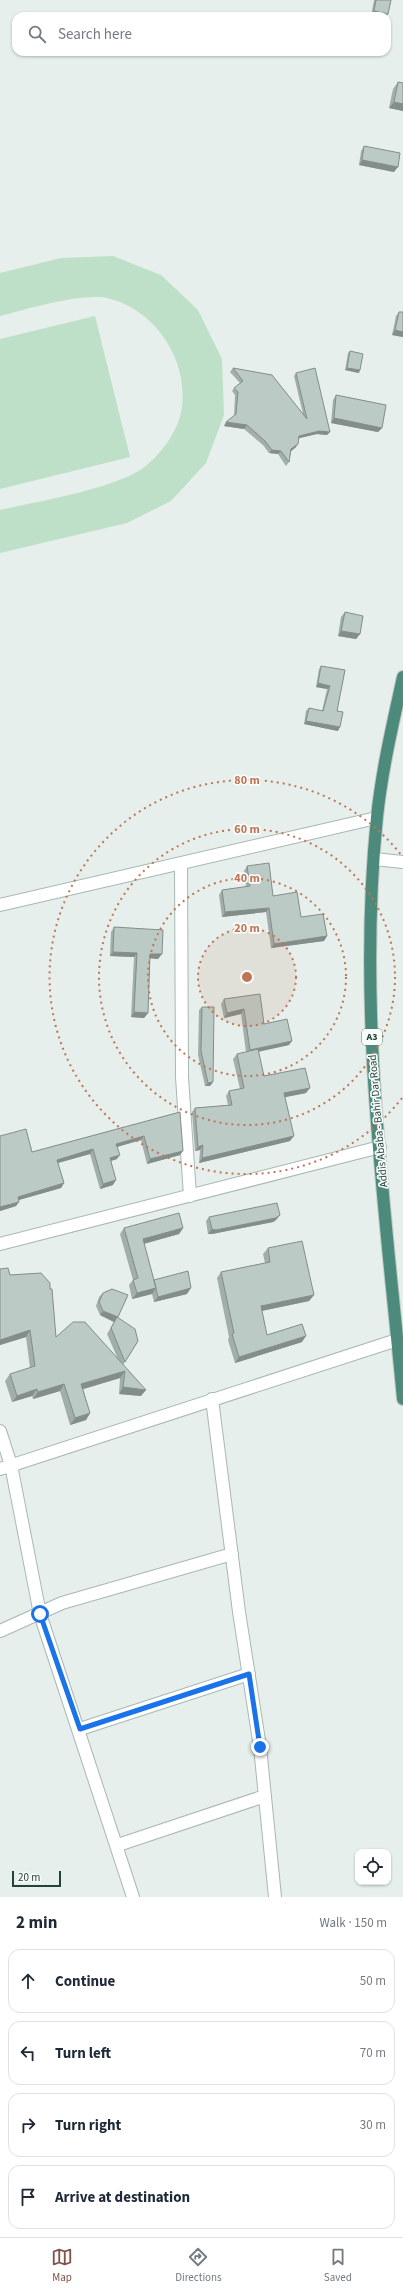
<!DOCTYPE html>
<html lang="en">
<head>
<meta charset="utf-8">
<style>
  :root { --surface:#fff; --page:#f2f2f3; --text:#1f2937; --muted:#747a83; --line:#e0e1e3; --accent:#7f5249 }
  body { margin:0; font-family:"Source Sans 3",sans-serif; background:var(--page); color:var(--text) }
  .controls { position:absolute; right:12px; bottom:12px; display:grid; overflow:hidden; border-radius:8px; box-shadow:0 1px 3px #0004 }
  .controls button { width:36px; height:36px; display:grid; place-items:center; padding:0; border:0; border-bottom:1px solid var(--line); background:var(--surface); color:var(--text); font:20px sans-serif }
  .scale { position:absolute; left:12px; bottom:10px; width:49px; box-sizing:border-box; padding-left:4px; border:2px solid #24423a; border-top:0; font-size:11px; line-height:14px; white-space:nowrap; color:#24423a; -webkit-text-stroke:3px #f7fbf9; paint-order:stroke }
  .stop { position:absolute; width:12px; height:12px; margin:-9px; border:3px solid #1a73e8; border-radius:50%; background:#fff }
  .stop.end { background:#1a73e8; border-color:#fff; box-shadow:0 1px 4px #0008 }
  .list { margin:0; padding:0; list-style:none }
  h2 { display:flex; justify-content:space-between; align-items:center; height:52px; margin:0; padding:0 16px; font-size:17px }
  h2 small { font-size:13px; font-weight:400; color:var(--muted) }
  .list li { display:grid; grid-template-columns:26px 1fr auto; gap:12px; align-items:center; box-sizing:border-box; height:64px; margin:0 8px 8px; padding:0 8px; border:1px solid var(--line); border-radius:12px }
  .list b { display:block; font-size:15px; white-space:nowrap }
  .list em { font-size:13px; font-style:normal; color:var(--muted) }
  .icon { flex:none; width:22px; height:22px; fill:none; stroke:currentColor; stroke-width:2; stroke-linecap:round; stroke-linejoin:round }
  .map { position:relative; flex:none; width:403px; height:1897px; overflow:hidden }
  .search { position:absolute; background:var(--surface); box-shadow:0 1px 3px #0004; left:12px; right:12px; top:12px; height:44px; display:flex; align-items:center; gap:10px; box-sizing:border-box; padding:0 14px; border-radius:12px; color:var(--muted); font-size:15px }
  .sheet { height:340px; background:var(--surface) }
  nav { display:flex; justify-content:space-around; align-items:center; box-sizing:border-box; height:56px; border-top:1px solid var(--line); background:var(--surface); font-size:11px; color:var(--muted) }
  nav a { display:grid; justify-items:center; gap:2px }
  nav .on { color:var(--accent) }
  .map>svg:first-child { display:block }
  .green { fill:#bfe0c8 }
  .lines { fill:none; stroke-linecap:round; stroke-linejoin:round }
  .minor-casing { stroke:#a8b8b2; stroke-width:14 }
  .trunk-casing { stroke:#c2cac8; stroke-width:14 }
  .minor { stroke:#fff; stroke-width:12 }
  .trunk { stroke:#4c8a7c; stroke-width:12 }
  .wall { fill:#a1aea9 }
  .shaded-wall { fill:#838d89 }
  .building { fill:#bbcac4; stroke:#838d89 }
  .route { stroke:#1a73e8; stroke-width:5 }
  .ring { fill:none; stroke:#c07456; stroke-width:2; stroke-dasharray:2 4 }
  .labels { text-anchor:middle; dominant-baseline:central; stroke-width:3.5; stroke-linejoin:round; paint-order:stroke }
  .shield { fill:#f7fbf9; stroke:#637a73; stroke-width:1 }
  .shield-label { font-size:10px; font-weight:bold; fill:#24423a }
  .street-label { font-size:11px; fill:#24423a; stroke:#f7fbf9 }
  .centre { fill:#c07456; stroke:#f7fbf9; stroke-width:2 }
  .ring-label { font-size:12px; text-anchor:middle; font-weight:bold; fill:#c07456; stroke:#f7fbf9; stroke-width:3.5; stroke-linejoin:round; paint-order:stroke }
</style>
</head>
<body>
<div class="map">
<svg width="403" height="1897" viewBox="0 0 403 1897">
  <rect width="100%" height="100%" fill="#e6efeb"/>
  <!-- green -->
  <path class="green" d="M113,256L161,275L198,310L222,359L224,415L206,463L171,501L127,523L0,553V510C35,502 121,488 147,465C163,451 179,430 182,407C188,359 155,309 107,298C80,293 28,309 0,316V273L61,258Z
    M95,316L130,457L0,489V339Z"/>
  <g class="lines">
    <!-- minor casing -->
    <g class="minor-casing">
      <path id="minor" d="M374,859L403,862
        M181,863L182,1077L190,1196
        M0,905L376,818
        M0,1244L380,1147
        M212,1399L239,1612L260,1747L275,1897
        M0,1431L11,1465L40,1614L133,1897
        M0,1469L397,1340
        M0,1631L62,1603L232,1554
        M80,1729L249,1674
        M118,1845L265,1796"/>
    </g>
    <!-- trunk casing -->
    <g class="trunk-casing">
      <path id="trunk" d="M403,677C393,723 382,769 377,817C357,1010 385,1206 403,1399"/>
    </g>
    <!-- minor -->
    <use href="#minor" class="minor"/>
    <!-- trunk -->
    <use href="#trunk" class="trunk"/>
  </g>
  <!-- wall -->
  <path class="wall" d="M374,0H391L371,16Z
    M398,82L403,83V111L389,108L393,89Z
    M364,146L394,172L359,165L361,151Z
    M399,312L403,337L392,335L396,316Z
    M350,351L359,373L345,370L348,353Z
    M233,368L303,414L294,376L296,373L327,435L317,434L298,438L296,447L291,451L289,462L286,466L278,454L269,453L263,445L244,429L224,426L234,416L235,395L232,391L234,388L240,383L230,372Z
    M336,395L382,428L378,432L331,423L333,400Z
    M345,612L360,634L356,639L338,636L341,617Z
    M321,666L345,670L337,711L338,731L304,724L306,711L309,708L322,711L327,689L316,687L319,669Z
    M247,866L273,896L327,936L324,941L271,948L266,912L222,917L219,895L222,890L246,887L244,871Z
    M114,927L158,959L150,958L148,1013L144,1018L131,1017L134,957L110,956L111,932Z
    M260,994L264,1024L289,1045L258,1052L264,1076L306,1093L285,1097L290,1141L199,1163L200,1150L195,1151L192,1112L195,1108L228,1105L226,1096L229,1091L240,1089L233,1059L237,1054L246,1052L241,1014L224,1018L221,1004L224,999Z
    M202,1007L213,1082L210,1086H205L198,1055L199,1010Z
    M180,1112V1155L147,1164L141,1140L117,1147V1159L111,1161L113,1185L100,1189L90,1154L58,1163L64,1183L61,1188L19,1200L16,1206L0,1211V1136L32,1152Z
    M280,1215L276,1220L273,1222L212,1234H208L206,1221L209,1217Z
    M124,1228H183L179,1234L144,1244L154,1280L187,1294L154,1302L152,1294L132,1299L129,1285L133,1280L120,1234Z
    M268,1248L314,1295L309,1301L262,1311L267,1335L302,1342L235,1363L228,1340L229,1337L217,1278L221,1272L265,1263L263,1254Z
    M0,1269L10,1275L56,1337L117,1357L107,1334L114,1322L100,1315L96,1306L99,1297L103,1293L118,1318L138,1341L123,1365L141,1396L119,1394L120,1378L83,1389L90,1413L86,1420L70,1425L60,1391L33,1399L32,1396L12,1402L5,1381L10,1374L30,1368L26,1337L0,1345Z"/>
  <!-- shaded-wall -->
  <path class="shaded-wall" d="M374,11L388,14L387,16H371Z
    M394,102L403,104V111L389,108Z
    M362,160L398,167L394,172L359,165Z
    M395,330L403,332V337L392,335Z
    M347,368L360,370L359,373L345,370Z
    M334,418L382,428L378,432L331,423Z
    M226,422L247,425L244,429L224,426Z
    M319,431L330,432L327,435L317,434L296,439L299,436Z
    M298,444L296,447L289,453L291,449Z
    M272,450L281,451L278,454L269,453Z
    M341,631L360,634L356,639L338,636Z
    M318,683L330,686L327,689L316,687Z
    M306,721L340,727L338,731L304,724Z
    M269,908L266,912L222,917L225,912Z
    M327,936L324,941L271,948L274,944Z
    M113,952L137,953L134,957L110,956Z
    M150,954H162L158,959L147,958Z
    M244,1009L241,1014L224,1018L227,1013Z
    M134,1012L148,1013L144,1018L131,1017Z
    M292,1041L289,1045L247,1054L250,1050Z
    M213,1082L210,1086H205L208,1083Z
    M310,1088L306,1093L281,1098L284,1093Z
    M144,1136L141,1140L113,1148L116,1144Z
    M294,1136L290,1141L199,1163L202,1158Z
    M203,1145L200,1150L195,1151L198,1147Z
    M93,1149L90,1154L54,1164L57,1160Z
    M183,1151L180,1155L147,1164L150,1159Z
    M120,1155L117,1159L107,1162L110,1158Z
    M116,1180L113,1185L100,1189L103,1184Z
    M64,1183L61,1188L15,1201L18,1197Z
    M19,1202L16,1206L0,1211V1207Z
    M280,1215L276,1220L273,1222L212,1234H208L212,1229Z
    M183,1228L179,1234L139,1245L143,1239Z
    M156,1288L152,1294L132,1299L137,1293Z
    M191,1288L187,1294L154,1302L158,1297Z
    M314,1295L309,1301L256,1312L261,1306Z
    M103,1311L118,1317H117L114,1322L100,1315Z
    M30,1330L26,1337L0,1345V1340Z
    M306,1336L302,1342L235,1363L239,1357Z
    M125,1371L120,1378L77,1391L81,1384Z
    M64,1384L60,1391L33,1399L38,1392Z
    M123,1387L146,1390L141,1396L119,1394Z
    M37,1389L32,1396L12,1402L17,1396Z
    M90,1413L86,1420L70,1425L75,1418Z"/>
  <!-- building -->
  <path class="building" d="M376,0H391L388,14L374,11Z
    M398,82L403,83V104L394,102Z
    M364,146L400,153L398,167L362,160Z
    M399,312H403V332L395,330Z
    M350,351L363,354L360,370L347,368Z
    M233,368L272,375L307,419L296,373L315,368L330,432L319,431L299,436L298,444L291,449L289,462L281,451L272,450L265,441L247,425L226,422L236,414L238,392L234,388L243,381Z
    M336,395L386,405L382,428L334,418Z
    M345,612L363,616L360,634L341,631Z
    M321,666L345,670L337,711L343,712L340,727L306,721L309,708L323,711L330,686L318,683Z
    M269,863L273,896L297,892L301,917L323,914L327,936L274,944L269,908L225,912L222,890L250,886L247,866Z
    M114,927L163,930L162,954H150L148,1013L134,1012L137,953L113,952Z
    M260,994L264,1024L287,1019L292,1041L250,1050L244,1009L227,1013L224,999Z
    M202,1007H214L213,1082L208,1083L201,1051Z
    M258,1049L264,1076L305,1068L310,1088L284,1093L294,1136L202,1158L203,1145L198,1147L195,1108L232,1105L229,1091L244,1088L237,1054Z
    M180,1112L183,1151L150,1159L144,1136L116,1144L120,1155L110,1158L116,1180L103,1184L93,1149L57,1160L64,1183L18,1197L19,1202L0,1207V1136L26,1129L32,1152Z
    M277,1203L280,1215L276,1218L216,1230L212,1229L209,1217Z
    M179,1213L183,1228L143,1239L156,1288L137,1293L133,1280L138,1278L124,1228Z
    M302,1241L314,1295L261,1306L267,1335L302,1324L306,1336L239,1357L232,1334L234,1333L221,1272L270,1262L268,1248Z
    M8,1268L10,1275L41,1273L50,1283V1289H52L56,1337L73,1322H85L146,1390L123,1387L125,1371L81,1384L90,1413L75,1418L64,1384L38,1392L37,1389L17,1396L10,1374L35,1366L30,1330L0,1340V1269Z
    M188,1271L191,1288L158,1297L154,1280Z
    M112,1289L128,1295L118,1317L103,1311L99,1302L103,1293Z
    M117,1317L135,1329L138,1341L125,1362L111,1328Z"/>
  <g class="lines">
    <!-- route -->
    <path class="route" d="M40,1614L80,1729L249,1674L260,1747"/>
  </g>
  <!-- distance rings -->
  <circle cx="247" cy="977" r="49" fill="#c07456" fill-opacity=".12"/>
  <g class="ring">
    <circle cx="247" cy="977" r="49"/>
    <circle cx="247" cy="977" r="99"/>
    <circle cx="247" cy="977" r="148"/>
    <path d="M402 1098A197 197 0 1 1 402 856"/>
  </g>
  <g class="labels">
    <!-- shield labels -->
    <rect class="shield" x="362" y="1029" width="20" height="16" rx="3"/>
    <g class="shield-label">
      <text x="372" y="1037">A3</text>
    </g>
    <!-- street labels -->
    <g class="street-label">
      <text transform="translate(378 1121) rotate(-95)">Addis Ababa - Bahir Dar Road</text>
    </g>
  </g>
  <circle cx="247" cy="977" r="6" class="centre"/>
  <g class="ring-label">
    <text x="247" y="784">80 m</text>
    <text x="247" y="833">60 m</text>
    <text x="247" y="882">40 m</text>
    <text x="247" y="932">20 m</text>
  </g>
</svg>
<div class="controls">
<button><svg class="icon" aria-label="locate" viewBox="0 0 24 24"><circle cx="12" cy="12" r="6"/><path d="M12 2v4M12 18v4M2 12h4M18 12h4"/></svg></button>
</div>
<div class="scale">20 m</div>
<div class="stop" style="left:40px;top:1614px"></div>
<div class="stop end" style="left:260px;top:1747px"></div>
<div class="search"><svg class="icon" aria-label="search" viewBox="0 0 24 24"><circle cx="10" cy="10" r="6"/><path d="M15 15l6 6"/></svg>Search here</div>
</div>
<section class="sheet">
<h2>2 min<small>Walk · 150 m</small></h2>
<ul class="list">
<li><svg class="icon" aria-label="ahead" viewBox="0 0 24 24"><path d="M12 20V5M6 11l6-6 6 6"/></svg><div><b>Continue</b></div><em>50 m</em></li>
<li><svg class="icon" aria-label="left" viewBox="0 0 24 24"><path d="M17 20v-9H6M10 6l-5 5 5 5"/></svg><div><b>Turn left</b></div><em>70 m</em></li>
<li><svg class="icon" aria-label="right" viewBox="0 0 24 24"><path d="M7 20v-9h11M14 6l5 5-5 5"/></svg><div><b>Turn right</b></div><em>30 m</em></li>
<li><svg class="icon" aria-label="arrive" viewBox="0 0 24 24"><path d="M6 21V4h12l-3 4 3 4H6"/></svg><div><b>Arrive at destination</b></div></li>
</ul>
</section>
<nav>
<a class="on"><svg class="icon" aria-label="map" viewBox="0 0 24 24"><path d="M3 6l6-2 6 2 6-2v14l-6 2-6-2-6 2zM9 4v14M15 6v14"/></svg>Map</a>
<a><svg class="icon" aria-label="directions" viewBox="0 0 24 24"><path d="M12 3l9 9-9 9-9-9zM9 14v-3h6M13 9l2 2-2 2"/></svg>Directions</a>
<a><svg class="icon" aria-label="saved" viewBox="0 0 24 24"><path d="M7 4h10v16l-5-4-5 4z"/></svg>Saved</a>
</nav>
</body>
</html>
